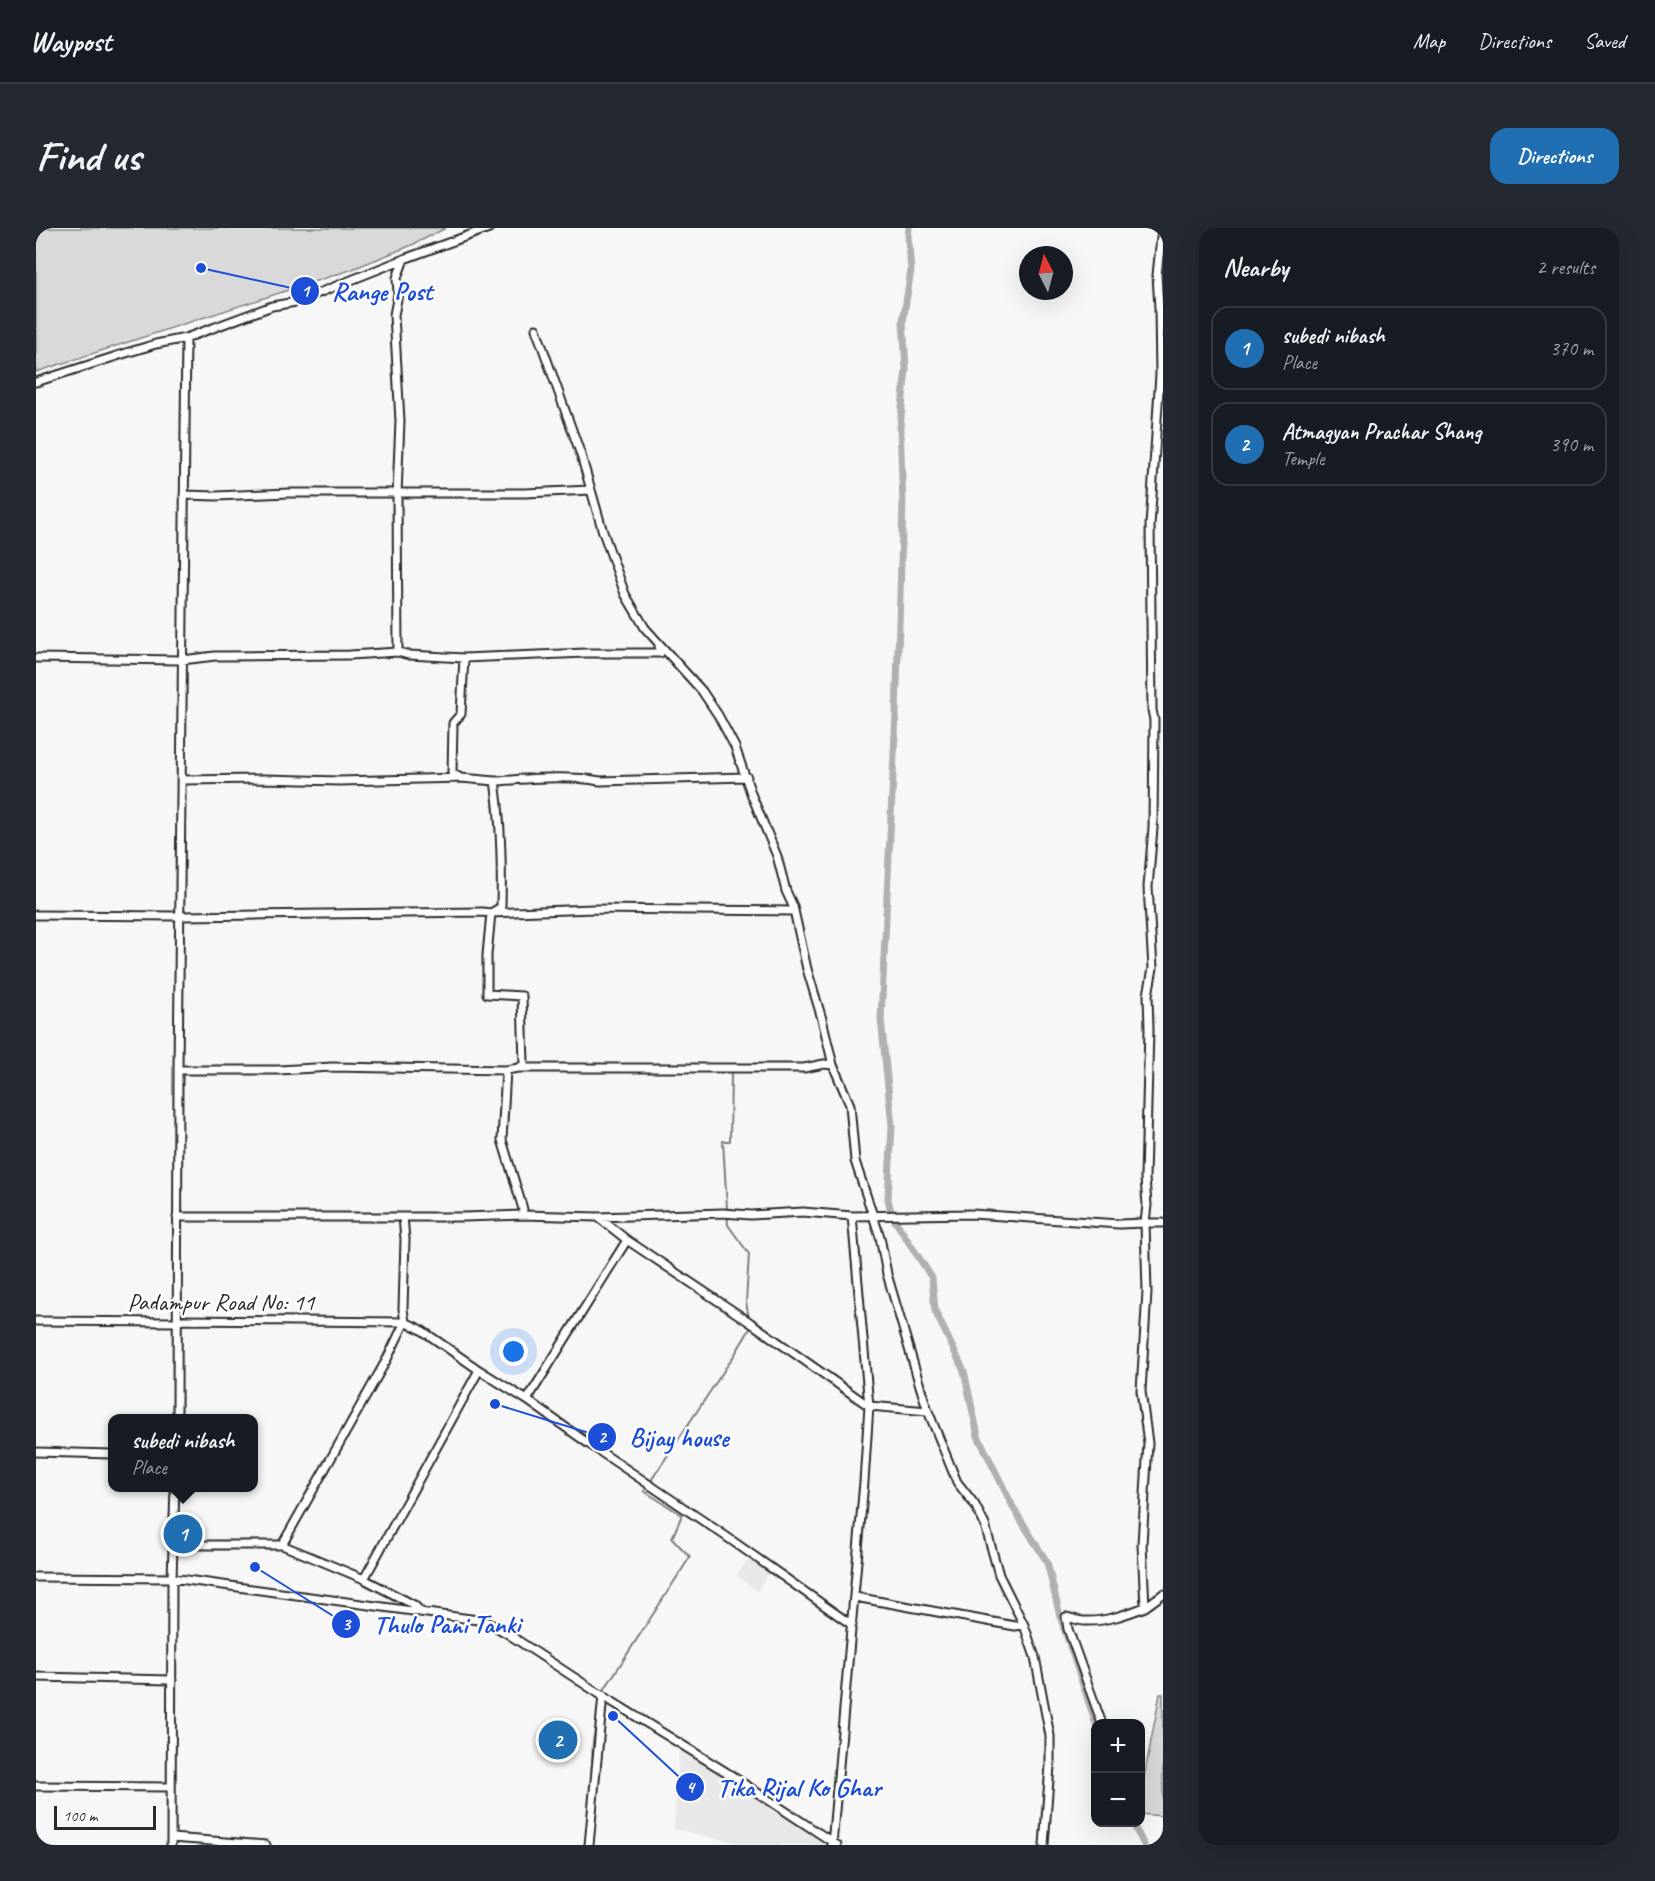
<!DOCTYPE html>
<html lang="en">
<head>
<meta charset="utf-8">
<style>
  :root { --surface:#171b24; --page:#242831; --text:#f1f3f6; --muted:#9ea1a6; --line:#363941; --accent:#1f6fb2 }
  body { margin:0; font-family:Caveat,sans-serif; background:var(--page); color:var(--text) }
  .controls { position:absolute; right:18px; bottom:18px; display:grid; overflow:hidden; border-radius:12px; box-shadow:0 6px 24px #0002 }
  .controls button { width:54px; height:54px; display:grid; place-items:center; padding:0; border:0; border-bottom:2px solid var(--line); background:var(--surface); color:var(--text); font:30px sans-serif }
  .compass { position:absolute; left:983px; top:18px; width:54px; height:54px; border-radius:50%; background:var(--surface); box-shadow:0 6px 24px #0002; rotate:354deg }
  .scale { position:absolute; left:18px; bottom:15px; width:102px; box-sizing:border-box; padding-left:6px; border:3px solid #2b2b2b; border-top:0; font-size:16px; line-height:21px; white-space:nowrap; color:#2b2b2b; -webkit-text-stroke:4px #fff; paint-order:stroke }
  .you { position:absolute; left:478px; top:1124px; width:21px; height:21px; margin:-15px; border:4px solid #fff; border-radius:50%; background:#1a73e8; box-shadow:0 0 0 9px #1a73e833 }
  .badge { display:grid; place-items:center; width:39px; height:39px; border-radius:50%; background:var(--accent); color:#fff; font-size:20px; font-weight:700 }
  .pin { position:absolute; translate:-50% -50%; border:3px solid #fff; box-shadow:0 2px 6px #0006 }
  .popup { position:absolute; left:72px; top:1186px; width:150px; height:78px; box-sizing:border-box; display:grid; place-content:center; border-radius:12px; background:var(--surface); filter:drop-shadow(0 2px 4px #0005); font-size:20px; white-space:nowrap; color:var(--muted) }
  .popup b { font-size:22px; color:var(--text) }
  .popup::after { content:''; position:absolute; left:50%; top:100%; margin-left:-12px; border:12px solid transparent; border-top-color:var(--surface) }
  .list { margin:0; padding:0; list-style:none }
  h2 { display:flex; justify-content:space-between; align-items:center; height:78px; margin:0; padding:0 24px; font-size:26px }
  h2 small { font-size:20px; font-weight:400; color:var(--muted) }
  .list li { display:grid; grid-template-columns:39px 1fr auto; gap:18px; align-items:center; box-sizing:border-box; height:84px; margin:0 12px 12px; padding:0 12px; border:2px solid var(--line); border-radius:18px }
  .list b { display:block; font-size:22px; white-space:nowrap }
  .list p { margin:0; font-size:20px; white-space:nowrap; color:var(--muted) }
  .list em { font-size:20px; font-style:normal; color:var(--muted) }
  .map { position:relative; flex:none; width:1127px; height:1617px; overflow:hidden; border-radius:18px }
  header { display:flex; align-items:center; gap:36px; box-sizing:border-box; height:84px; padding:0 30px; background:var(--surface); border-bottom:2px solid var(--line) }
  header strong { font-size:28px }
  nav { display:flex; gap:33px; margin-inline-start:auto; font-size:21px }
  .intro { display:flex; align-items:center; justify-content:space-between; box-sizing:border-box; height:144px; padding:0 36px }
  h1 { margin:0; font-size:42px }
  .button { padding:15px 27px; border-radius:18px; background:var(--accent); color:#fff; font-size:21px; font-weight:700 }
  main { display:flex; gap:36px; padding:0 36px }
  aside { flex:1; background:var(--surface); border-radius:18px; box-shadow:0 6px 24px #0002 }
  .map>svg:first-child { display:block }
  .built { fill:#e8e8e8 }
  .green { fill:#d9d9d9; stroke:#828282; stroke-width:1.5 }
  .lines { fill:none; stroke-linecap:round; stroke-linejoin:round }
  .stream { stroke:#7b7b7b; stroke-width:2 }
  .canal { stroke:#b0b0b0; stroke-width:7 }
  .minor-casing { stroke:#2b2b2b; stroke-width:11 }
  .minor { stroke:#fff; stroke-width:7 }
  .labels { text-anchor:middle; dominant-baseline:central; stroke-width:5; stroke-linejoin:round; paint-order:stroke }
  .street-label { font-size:24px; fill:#2b2b2b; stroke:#fff }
  .leader { fill:none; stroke:#1d4ed8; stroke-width:2 }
  .callout-dot { fill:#1d4ed8; stroke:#fff; stroke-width:2 }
  .mark-label { font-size:18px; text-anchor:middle; font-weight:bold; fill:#fff }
  .callout-label { font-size:26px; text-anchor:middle; font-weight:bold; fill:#1d4ed8; stroke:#fff; stroke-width:5; stroke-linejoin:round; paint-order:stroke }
</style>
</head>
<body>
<header>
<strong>Waypost</strong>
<nav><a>Map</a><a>Directions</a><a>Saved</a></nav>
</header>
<div class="intro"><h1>Find us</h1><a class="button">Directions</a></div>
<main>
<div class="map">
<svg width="1127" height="1617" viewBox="0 0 1127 1617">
  <rect width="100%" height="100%" fill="#f7f7f7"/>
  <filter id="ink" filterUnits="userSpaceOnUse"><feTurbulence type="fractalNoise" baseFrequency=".0167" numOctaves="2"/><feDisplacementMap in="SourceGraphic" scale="12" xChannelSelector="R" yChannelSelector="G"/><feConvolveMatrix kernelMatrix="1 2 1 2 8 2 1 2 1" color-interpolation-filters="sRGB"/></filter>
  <g filter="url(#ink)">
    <!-- built -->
    <path class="built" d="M714,1330L734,1344L721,1363L700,1347Z
      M643,1519L792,1614L791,1617H711L638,1601Z"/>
    <!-- green -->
    <path class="green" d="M0,0H410L376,17L314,42L0,144Z
      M1124,1466H1127V1588L1104,1586L1105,1565Z"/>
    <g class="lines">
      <!-- stream -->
      <path class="stream" d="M695,845L694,913H687L692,997L713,1026L710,1074L713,1091
        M566,1465L654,1329L636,1310L646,1287L608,1263L699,1126L715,1099L714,1097
        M555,1557L557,1514L562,1485"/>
      <!-- canal -->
      <path class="canal" d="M873,0L872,8L875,42L867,93L870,141L864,199L867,276L860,485L845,791L856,898L852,971L856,988L896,1050L899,1083L928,1143L942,1208L978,1281L1011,1334L1024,1388L1060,1496
        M1096,1594L1108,1617"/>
      <!-- minor casing -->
      <g class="minor-casing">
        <path id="minor" d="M500,101L545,227L567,304L589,366L609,400L666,463L682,487L699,519L716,568L741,628L750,663L757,678L771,741L786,791L797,837L814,877L819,933L844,1009L851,1046L884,1158L892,1183L921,1254L939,1277L949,1297L963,1347L988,1397L999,1429L1014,1508V1538L1008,1617
          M0,154L90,125L120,116L150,110L236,78L260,74L368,31L453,0
          M148,267L180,268L253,265H489L555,262
          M362,424L361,266L364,193L358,87L362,66L361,50L368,31
          M0,430L146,432L179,428L314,427L362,424L373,427L428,430L550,425H624L623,418
          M423,549L416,545L417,495L425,486L428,430
          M145,552L229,551L303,553L425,550L459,553C465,594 466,638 465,679L455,685L451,727V766L486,768L488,836L483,840
          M459,553C494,551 530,547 564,553L711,549
          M0,687L144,688L446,684L455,685L557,681L757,683
          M142,842H243L296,839L470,842
          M486,987L562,989L687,985L715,987L767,984L816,988
          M141,989H367
          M562,989L591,1012L718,1097L833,1178L892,1183
          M0,1093L138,1094L147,1092L369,1094L384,1101L443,1142L491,1172L553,1216L688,1307L816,1397
          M491,1172L591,1012
          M141,1190L142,842L150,110
          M0,1224L76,1226
          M137,1317H246L328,1351L378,1377L385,1384
          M246,1317L351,1131L369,1094L367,1081L369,1011L367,989H428L486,987L487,981L466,912L470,842L483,840H768L788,836L797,837
          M0,1349L136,1350L449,1393L472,1406L562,1465L690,1544L801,1617
          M328,1351L443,1142
          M819,1369L979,1398L988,1397
          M1109,1379L1127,1366
          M0,1449L136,1452
          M1065,1493L1032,1401L1030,1389C1036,1390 1043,1393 1049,1393C1069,1394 1091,1386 1109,1379L1106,1316L1112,1215L1105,1163L1111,1064L1109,995H1127
          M0,1558L135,1559
          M135,1610L230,1617
          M135,1617L136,1350L139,1260
          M553,1617L567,1467
          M796,1617L828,1254L833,1178L816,988L936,986L1083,996L1109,995L1111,977L1109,950L1113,802L1112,767L1117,740L1112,659L1117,600L1118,492L1116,482L1114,298L1124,146L1123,80L1121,47L1126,0"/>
      </g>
      <!-- minor -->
      <use href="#minor" class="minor"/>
    </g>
  </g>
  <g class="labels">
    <!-- street labels -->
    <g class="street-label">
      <text x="185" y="1074">Padampur Road No: 11</text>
    </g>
  </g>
  <!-- callouts -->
  <path class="leader" d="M165 40L269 63M459 1176L566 1209M219 1339L310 1396M577 1488L654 1559"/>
  <g class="callout-dot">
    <circle cx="165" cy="40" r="6"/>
    <circle cx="459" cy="1176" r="6"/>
    <circle cx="219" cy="1339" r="6"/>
    <circle cx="577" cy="1488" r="6"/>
    <circle cx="269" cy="63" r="15"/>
    <circle cx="566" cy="1209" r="15"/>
    <circle cx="310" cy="1396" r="15"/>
    <circle cx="654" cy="1559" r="15"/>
  </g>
  <g class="mark-label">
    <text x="269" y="69">1</text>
    <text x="566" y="1215">2</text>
    <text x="310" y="1402">3</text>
    <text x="654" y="1565">4</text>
  </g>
  <g class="callout-label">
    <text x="346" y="72">Range Post</text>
    <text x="643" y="1218">Bijay house</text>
    <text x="411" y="1405">Thulo Pani Tanki</text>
    <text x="763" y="1568">Tika Rijal Ko Ghar</text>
  </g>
</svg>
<div class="controls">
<button>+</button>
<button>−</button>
</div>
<svg class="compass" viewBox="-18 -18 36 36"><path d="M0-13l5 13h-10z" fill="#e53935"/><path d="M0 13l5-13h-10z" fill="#9ea1a6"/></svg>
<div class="scale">100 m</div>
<div class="you"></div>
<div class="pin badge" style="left:147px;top:1306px">1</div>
<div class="popup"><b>subedi nibash</b>Place</div>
<div class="pin badge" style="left:522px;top:1512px">2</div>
</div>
<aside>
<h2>Nearby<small>2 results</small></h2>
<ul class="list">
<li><span class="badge">1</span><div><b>subedi nibash</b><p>Place</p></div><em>370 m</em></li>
<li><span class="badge">2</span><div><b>Atmagyan Prachar Shang</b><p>Temple</p></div><em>390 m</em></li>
</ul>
</aside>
</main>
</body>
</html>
